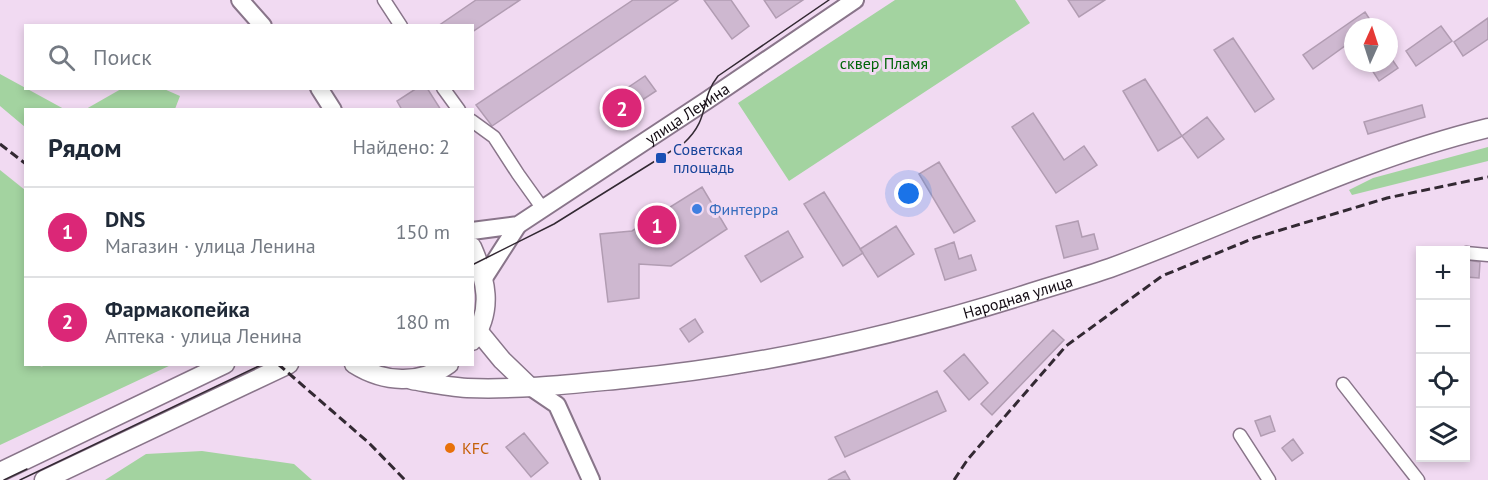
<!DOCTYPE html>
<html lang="ru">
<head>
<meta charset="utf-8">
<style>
  :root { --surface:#fff; --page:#f6f6f7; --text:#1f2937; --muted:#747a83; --line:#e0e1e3; --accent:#db2777 }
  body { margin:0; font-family:"PT Sans",sans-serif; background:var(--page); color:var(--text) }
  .controls { position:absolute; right:18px; bottom:18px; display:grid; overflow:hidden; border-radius:0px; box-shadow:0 3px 9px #0003 }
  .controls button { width:54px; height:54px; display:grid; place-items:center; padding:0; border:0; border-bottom:2px solid var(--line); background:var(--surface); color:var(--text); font:30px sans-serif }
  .compass { position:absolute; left:1344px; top:18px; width:54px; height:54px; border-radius:50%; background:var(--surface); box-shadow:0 3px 9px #0003; rotate:3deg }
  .you { position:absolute; left:909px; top:194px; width:21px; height:21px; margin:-15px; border:4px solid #fff; border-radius:50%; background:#1a73e8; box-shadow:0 0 0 9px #1a73e833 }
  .badge { display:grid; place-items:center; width:39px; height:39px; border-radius:50%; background:var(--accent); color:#fff; font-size:20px; font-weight:700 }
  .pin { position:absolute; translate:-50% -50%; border:3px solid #fff; box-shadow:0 2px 6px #0006 }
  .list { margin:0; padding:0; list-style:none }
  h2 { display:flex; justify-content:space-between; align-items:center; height:78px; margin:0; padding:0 24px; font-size:26px }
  h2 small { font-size:20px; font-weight:400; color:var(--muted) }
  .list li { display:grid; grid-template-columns:39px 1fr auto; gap:18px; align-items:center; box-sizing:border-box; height:90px; padding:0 24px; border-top:2px solid var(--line) }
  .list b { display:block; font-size:22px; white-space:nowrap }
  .list p { margin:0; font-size:20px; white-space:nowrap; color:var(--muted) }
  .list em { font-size:20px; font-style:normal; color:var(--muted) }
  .icon { flex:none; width:33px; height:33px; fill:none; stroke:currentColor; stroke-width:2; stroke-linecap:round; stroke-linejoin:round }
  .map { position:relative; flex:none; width:1488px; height:480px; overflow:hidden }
  .search { position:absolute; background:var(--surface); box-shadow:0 3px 9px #0003; left:24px; top:24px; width:450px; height:66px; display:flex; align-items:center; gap:15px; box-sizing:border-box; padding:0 21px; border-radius:0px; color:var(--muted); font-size:22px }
  .panel { position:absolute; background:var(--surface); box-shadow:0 3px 9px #0003; left:24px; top:108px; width:450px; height:258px; border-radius:0px }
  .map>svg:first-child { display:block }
  .green { fill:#a3d3a0 }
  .building { fill:#ceb8d0; stroke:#b19cb2; stroke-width:1.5 }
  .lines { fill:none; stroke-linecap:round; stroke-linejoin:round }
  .street-casing { stroke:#89758a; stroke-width:15 }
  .secondary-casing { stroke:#89758a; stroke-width:20 }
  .primary-casing { stroke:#89758a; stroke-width:21 }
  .street { stroke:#fff; stroke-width:12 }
  .secondary { stroke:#fff; stroke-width:16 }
  .primary { stroke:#fff; stroke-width:18 }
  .tram { stroke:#332933; stroke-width:1.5 }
  .rail { stroke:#332933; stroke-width:3; stroke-dasharray:9 4.5; stroke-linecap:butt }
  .transit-dot { fill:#1a4fb4; stroke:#f1daf2; stroke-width:2 }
  .shop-dot { fill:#3f7fe0; stroke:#f1daf2; stroke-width:2 }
  .food-dot { fill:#e8710a; stroke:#f1daf2; stroke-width:2 }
  .labels { text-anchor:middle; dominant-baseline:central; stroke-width:6; stroke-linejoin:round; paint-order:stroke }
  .park-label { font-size:16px; fill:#006508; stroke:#f1daf2 }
  .street-label { font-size:16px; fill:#110911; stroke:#f1daf2 }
  .transit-label { font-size:16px; fill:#164399; stroke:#f1daf2; text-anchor:start }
  .shop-label { font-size:16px; fill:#366cbe; stroke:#f1daf2; text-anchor:start }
  .food-label { font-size:16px; fill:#c56008; stroke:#f1daf2; text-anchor:start }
</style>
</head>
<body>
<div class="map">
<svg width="1488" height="480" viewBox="0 0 1488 480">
  <rect width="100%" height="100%" fill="#f1daf2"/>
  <!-- green -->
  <path class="green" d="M895,0H1015L1030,23L789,181L738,103Z
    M0,74L64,109L26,110L25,127L0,106Z
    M121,89H164L180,96L175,109H86Z
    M1488,147V161L1352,195L1349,190L1373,178Z
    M0,170L25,190L26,364L43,365L40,367L50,364L171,365L0,445Z
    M202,451L294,464L312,480H105L146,454Z"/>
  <!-- building -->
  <path class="building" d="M476,0H520L472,32V26H438Z
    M633,0H678L492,126L476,105Z
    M704,0H731L749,26L732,39Z
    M764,0H803L776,18Z
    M1068,0H1105L1079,17Z
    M1365,12L1374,26L1353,27V40L1313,69L1303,55Z
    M1488,18V39L1463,56L1454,42Z
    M1441,26L1452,41L1416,66L1406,51Z
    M1233,38L1274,99L1255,112L1214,50Z
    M1389,55L1398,68L1379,81L1370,67L1375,63H1389Z
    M645,76L656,91L621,114L611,99Z
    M1145,79L1182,136L1158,151L1123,91Z
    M417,88H427L441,110H402L397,101Z
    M1422,105L1425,117L1368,134L1364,122Z
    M1033,113L1064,160L1084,146L1097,165L1056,193L1012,127Z
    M1207,117L1224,139L1198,158L1182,136Z
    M939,162L975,221L954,233L919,174Z
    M702,187L727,229L671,266L639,264V298L608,302L600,234L632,231Z
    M824,192L863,253L843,266L804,204Z
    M1078,221L1082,237L1094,234L1098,249L1064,258L1056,226Z
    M896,226L914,254L878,277L860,249Z
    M788,231L803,257L761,282L745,256Z
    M954,242L959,259L971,255L976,270L945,280L935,249Z
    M1466,260L1480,262L1479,278L1466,277Z
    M695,319L703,332L689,342L680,329Z
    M1053,330L1064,340L992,415L981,404Z
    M964,354L988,383L969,400L944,371Z
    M937,391L946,411L845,457L835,437Z
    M1270,416L1275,431L1261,436L1255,421Z
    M524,433L548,463L531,477L506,447Z
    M1293,439L1303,453L1292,461L1282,448Z
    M845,471L850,480H828Z"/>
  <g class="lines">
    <!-- street casing -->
    <g class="street-casing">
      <path id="street" d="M384,0L401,26
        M443,88L459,110
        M472,121L494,137L518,174L543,209
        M1466,253L1488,255
        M1343,384L1418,480
        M1240,435L1269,480"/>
    </g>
    <!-- secondary casing -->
    <g class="secondary-casing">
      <g id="secondary">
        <path d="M240,0L263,26"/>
        <path d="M319,88L333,110"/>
        <path id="s1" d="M472,231L518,225L706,101L855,0"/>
        <path d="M484,278L518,225"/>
        <path d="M529,386L557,405L591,480"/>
      </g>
    </g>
    <!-- primary casing -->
    <g class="primary-casing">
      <g id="primary">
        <path d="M472,247C486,279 494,310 472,341"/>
        <path d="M479,332L502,360L529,386"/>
        <path d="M354,364C384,383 420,385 449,364"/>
        <path id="s2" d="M412,380C430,383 449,387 467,388C520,390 572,384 624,379C760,366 894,336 1024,295C1052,286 1081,278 1110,268C1236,222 1357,160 1488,128"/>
        <path d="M0,472L225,364"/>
        <path d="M44,480L289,364"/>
      </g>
    </g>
    <!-- street -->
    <use href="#street" class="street"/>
    <!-- secondary -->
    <use href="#secondary" class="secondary"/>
    <!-- primary -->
    <use href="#primary" class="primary"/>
    <!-- tram -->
    <path class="tram" d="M472,265L554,224L684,143C711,118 699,100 718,76L829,0
      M4,480L27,469
      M20,480L263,364"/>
    <!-- rail -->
    <path class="rail" d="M0,144L26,164
      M278,364L369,443L405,480
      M954,480L968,459L1066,346L1162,276L1254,238L1387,198L1488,177"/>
  </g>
  <!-- markers -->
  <rect class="transit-dot" x="655" y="152" width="12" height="12" rx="3"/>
  <circle class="shop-dot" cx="697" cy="209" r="6"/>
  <circle class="food-dot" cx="450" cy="448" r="6"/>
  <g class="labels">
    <!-- park labels -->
    <g class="park-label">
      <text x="884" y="63">сквер Пламя</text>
    </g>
    <!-- street labels -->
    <g class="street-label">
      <text stroke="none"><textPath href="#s1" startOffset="249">улица Ленина</textPath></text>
      <text stroke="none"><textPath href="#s2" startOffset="616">Народная улица</textPath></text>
    </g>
    <!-- transit labels -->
    <g class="transit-label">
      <text x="673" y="149">Советская<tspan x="673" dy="18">площадь</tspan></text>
    </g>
    <!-- shop labels -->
    <g class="shop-label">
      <text x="709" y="209">Финтерра</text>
    </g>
    <!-- food labels -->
    <g class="food-label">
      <text x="462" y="448">KFC</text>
    </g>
  </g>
</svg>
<div class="controls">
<button>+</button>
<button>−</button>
<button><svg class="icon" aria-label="locate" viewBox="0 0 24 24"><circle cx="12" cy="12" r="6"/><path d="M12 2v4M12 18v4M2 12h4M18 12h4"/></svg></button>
<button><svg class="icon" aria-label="layers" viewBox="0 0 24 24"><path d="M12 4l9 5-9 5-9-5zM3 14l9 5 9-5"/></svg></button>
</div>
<svg class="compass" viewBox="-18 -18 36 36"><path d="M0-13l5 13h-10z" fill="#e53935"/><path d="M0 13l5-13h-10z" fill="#747a83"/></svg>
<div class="you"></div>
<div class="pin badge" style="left:657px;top:225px">1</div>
<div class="pin badge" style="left:622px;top:108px">2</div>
<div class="search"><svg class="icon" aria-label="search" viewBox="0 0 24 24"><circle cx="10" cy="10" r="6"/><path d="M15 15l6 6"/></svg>Поиск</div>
<section class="panel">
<h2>Рядом<small>Найдено: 2</small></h2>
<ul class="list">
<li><span class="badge">1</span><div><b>DNS</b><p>Магазин · улица Ленина</p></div><em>150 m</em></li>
<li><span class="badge">2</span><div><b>Фармакопейка</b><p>Аптека · улица Ленина</p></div><em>180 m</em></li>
</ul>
</section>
</div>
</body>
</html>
